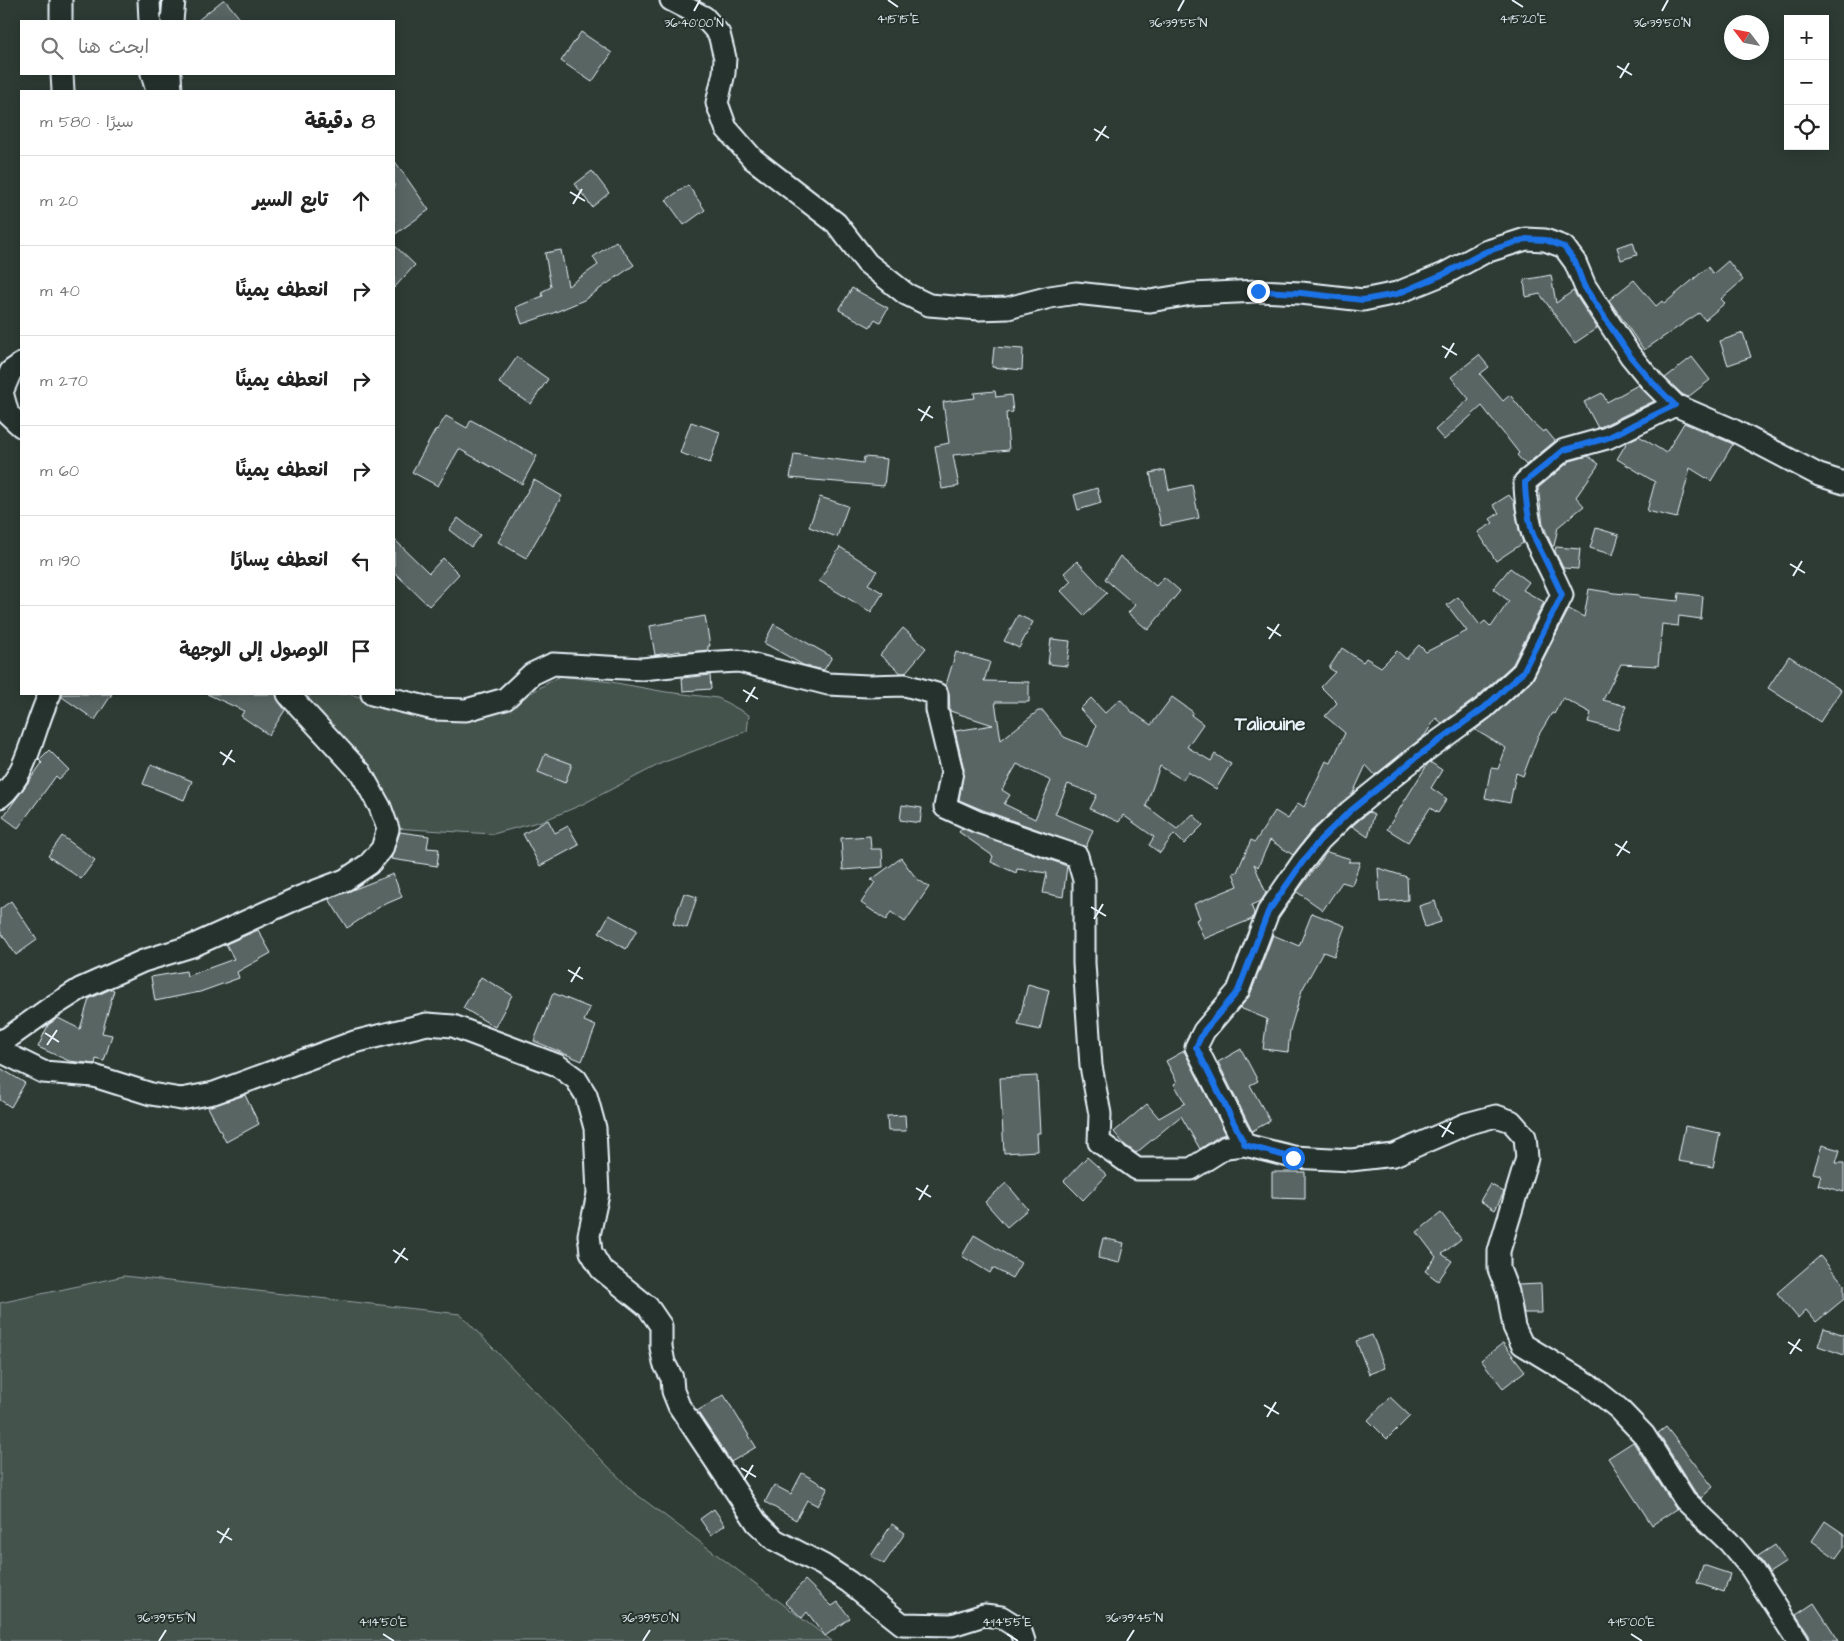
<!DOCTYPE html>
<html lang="ar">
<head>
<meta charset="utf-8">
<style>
  :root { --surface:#fff; --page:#f6f6f6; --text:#222; --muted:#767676; --line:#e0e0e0 }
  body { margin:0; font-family:"Architects Daughter","Playpen Sans Arabic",sans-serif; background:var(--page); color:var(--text); direction:rtl }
  .controls { position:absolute; right:15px; top:15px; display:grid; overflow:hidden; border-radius:0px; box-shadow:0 2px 12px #0003 }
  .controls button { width:45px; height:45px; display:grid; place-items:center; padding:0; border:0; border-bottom:1px solid var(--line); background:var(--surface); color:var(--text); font:25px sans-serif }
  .compass { position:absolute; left:1724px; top:15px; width:45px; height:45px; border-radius:50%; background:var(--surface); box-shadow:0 2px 12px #0003; rotate:302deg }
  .stop { position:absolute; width:15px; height:15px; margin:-11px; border:4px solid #1a73e8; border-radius:50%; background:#fff }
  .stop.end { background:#1a73e8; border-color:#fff; box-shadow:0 1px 5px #0008 }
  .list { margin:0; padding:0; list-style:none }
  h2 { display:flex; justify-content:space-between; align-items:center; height:65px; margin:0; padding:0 20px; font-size:21px }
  h2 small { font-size:16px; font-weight:400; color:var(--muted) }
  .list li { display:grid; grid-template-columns:32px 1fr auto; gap:15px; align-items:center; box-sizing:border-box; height:90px; padding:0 20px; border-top:1px solid var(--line) }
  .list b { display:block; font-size:19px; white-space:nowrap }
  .list em { font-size:16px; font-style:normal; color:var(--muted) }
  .icon { flex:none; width:28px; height:28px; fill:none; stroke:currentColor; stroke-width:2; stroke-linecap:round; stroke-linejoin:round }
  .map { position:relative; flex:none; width:1844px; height:1641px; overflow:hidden; direction:ltr }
  .search { position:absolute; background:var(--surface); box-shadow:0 2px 12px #0003; left:20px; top:20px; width:375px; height:55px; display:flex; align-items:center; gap:12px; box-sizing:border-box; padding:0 18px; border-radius:0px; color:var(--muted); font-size:19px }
  .panel { position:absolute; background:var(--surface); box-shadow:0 2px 12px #0003; left:20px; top:90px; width:375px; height:605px; border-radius:0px; direction:rtl }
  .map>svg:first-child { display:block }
  .green { fill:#45524e; stroke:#96a2a3 }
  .building { fill:#596563; stroke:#e8f1f8; fill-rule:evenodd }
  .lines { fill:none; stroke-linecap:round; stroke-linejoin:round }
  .minor-casing { stroke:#e8f1f8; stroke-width:25 }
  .minor { stroke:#26332d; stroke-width:21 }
  .route { stroke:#1a73e8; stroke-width:6 }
  .ticks { fill:none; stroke:#e8f1f8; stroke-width:2 }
  .labels { text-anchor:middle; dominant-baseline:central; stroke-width:4; stroke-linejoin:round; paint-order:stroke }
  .quarter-label { font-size:19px; font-weight:bold; fill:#e8f1f8; stroke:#26332d }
  .ticks-label { font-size:12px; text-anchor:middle; fill:#e8f1f8; stroke:#26332d; stroke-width:4; stroke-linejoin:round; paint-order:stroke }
</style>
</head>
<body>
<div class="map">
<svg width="1844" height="1641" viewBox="0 0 1844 1641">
  <rect width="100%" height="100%" fill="#2e3b35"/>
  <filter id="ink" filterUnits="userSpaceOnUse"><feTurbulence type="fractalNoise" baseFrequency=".02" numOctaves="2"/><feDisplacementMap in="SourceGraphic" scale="10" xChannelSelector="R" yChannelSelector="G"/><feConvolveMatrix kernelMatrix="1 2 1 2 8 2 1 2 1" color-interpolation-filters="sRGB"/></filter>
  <g filter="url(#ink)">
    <!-- green -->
    <path class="green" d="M560,676L611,682L666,692L718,698L749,715L747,731L662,763L581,805L545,820L493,834L393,828L306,701L311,694H349L407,709L517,701Z
      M124,1276L460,1314L632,1491L832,1641H0V1303Z"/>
    <!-- building -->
    <path class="building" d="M223,0H225L242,21H197Z
      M581,32L612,53L592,82L561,61Z
      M394,160L429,210L394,235Z
      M592,171L609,193L592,207L575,184Z
      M688,185L705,210L684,225L666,200Z
      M616,241L634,265L584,300L551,314L522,324L516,307L543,296L541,292L551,287L545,253L561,250L568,286L598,265L593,257Z
      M1633,242L1637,255L1621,260L1617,247Z
      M394,245L415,265L394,288Z
      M1728,261L1743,280L1721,299L1725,303L1705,320L1699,313L1644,350L1609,300L1634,280L1656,306L1662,301L1664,304L1708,267L1713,274Z
      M1551,275L1556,303L1573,291L1597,328L1575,343L1540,294L1526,297L1524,280Z
      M852,288L888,308L880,322L875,319L870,327L839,310Z
      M1743,333L1751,357L1728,365L1720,341Z
      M994,347L1023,349L1022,370L992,367Z
      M1479,355L1489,367L1480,374L1503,401L1510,395L1531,421L1543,432L1546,430L1555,441L1526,465L1517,455L1519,453L1482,406L1444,440L1435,430L1469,399L1451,377Z
      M517,357L548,379L531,404L499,383Z
      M1692,357L1710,380L1688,397L1682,394L1665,378Z
      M1638,385L1654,401L1598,428L1584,402L1602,393L1607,402Z
      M995,391L996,397L1011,395L1013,412L1006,413L1009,450L953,455L959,486L942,489L935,446L949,443L943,402L975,398L974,393Z
      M446,416L467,428L471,420L537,456L522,484L459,449L438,486L412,472L436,429L437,430Z
      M691,422L720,432L710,463L680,453Z
      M1684,423L1733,444L1711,481L1690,468L1677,518L1647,511L1655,482L1617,459L1627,442L1639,436L1666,453Z
      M794,454L863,463L864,457L887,459L884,486L790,478Z
      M1588,456L1599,464L1576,497L1584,506L1558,527L1554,546H1552L1543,524L1538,488L1570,461Z
      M1165,470L1169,490L1192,485L1199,518L1161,526L1150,473Z
      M534,480L562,496L526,558L498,542Z
      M1097,488L1101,503L1078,510L1074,495Z
      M1509,495L1514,502L1519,530L1523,543L1496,561L1478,532L1493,523L1490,519L1499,513L1493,505Z
      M820,497L848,506L837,537L809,527Z
      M458,518L480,535L471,547L449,530Z
      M1596,528L1619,535L1613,555L1590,548Z
      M394,539L429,573L443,558L459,574L429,606L394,572Z
      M840,547L877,571L868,584L883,593L871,612L819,581Z
      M1556,547L1580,549L1578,569L1563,568L1555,551Z
      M1120,556L1156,586L1164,577L1180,591L1148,630L1128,613L1135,605L1105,579Z
      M1077,561L1107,593L1084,615L1061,591L1071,581L1064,573Z
      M1510,568L1529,582L1523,590L1544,602L1513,664L1476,698L1442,723L1436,718L1425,735L1375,775L1366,765L1353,793L1311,831L1293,855L1270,840L1258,867L1254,864L1266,893L1261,901L1251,905L1254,913L1252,919L1204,939L1196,920L1200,918L1194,904L1238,886L1233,873L1237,872L1251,840L1255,842L1275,811L1288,819L1298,803L1304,807L1326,761L1331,763L1345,733L1325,716L1337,703L1321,687L1335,672L1329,668L1342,648L1363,662L1366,658L1381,667L1397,651L1406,659L1419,645L1426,652L1467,631L1447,605L1458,597L1480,625L1485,621L1491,627L1509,601L1493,589Z
      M1589,589L1614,593L1639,595V597L1678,601L1679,593L1703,596L1701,619L1679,616L1678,626L1662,624L1658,666L1621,664L1603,700L1626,706L1618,730L1588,722L1591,713L1563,698L1554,714L1552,713L1538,736L1523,776L1516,773L1510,803L1485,798L1491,768L1498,769L1506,748L1475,730L1492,717L1532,681L1569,609L1584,617Z
      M1018,615L1033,622L1019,648L1004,641Z
      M705,616L710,646H708V650L680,653V651L655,655L650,626Z
      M774,624L832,657L824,670L803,665L764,643Z
      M903,628L926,648L905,673H901L880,655Z
      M1051,639L1070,641L1067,666L1048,664Z
      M956,652L990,662L984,681L1029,682V702H995L1001,740L1038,711H1043L1064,737L1088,747L1096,726L1080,709L1091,698L1105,713L1120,699L1132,712L1151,725L1172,697L1193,712L1191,715L1203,724L1187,747L1211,761L1215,754L1231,764L1216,789L1188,772L1183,780L1160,766L1146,806L1177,829L1176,830L1193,814L1203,825L1184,844L1174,834L1160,853L1149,845L1154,837L1123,815L1119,822L1090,809L1097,795L1068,784L1055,814L1093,830L1086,847L983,810L959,800L964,769L955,731L993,725L950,711L949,693L946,685ZM1017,764L1051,781L1035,819L1004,804L1010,795L1002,790Z
      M1789,656L1841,690L1820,722L1768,688Z
      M710,675L711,689L683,691L682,678Z
      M62,694H112L95,720L62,697Z
      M207,694H276L279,702L285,710L269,735L241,716L244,711Z
      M49,750L69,770L59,779L56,776L18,828L3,817L42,763L39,760Z
      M545,754L572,764L565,783L538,772Z
      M1430,762L1442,770L1431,788L1447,799L1438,813L1430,808L1408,842L1387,829L1427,765Z
      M151,764L192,781L184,800L143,784Z
      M902,805L922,808L920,823L900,820Z
      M1369,812L1374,815L1368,837L1352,826Z
      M548,820L555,833L568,826L579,845L540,866L523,834Z
      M962,828L1067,866L1063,897L1043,893L1047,873L1017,869L1016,873L991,862L993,856L959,832Z
      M400,832L429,836L427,848L439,849L437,866L391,859Z
      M62,836L95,860L81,879L48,856Z
      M870,836L871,849H882L883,867L843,870L841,838Z
      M1327,852L1351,859L1348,862H1360L1352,885L1342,882L1323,910L1297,892Z
      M901,858L916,878L929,887L905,922L891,912L886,920L861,903L875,882L871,880Z
      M1378,868L1407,877L1408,900L1380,902Z
      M393,874L402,897L381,906L347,928L329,899Z
      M684,893L697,897L687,928L673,924Z
      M11,901L37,940L16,955L0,931V909Z
      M1435,901L1441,922L1425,927L1419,906Z
      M1312,913L1345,926L1334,956L1323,952L1302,990L1290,1030L1288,1052L1263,1049L1267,1019L1240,1008L1250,995L1273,935L1299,946Z
      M609,915L637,930L626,949L599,933Z
      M258,930L271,953L237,972L239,978L200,992L155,1001L151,977L186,971L187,976L234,959L226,944Z
      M481,977L512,995L495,1027L463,1008Z
      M1028,984L1049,990L1040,1030L1018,1025Z
      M111,989L114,990L102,1033L112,1035L104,1061L96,1059L95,1064L69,1061L38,1047L48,1025L58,1018L80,1029L89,999Z
      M553,993L590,1008L584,1021L596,1026L582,1061L534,1041Z
      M1241,1049L1258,1081L1250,1085L1270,1121L1252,1131L1218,1062Z
      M1184,1051L1226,1134L1219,1136L1200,1149L1181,1116L1136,1153L1125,1145L1114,1132L1147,1104L1159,1118L1185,1103L1174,1084L1177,1082L1166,1061Z
      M0,1068L25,1083L11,1107L0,1100Z
      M1037,1076L1040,1133H1037L1038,1151L1004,1153L1000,1078Z
      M245,1095L259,1124L226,1142L208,1107Z
      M905,1115L906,1131H888L887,1116Z
      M1685,1126L1720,1133L1713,1167L1678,1161Z
      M1822,1145L1840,1150L1836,1163H1844V1192L1818,1185L1821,1175L1813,1173Z
      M1087,1157L1107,1175L1083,1200L1064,1181Z
      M1272,1172H1305V1199L1272,1198Z
      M1006,1183L1028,1209L1007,1227L985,1202Z
      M1490,1184L1504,1192L1495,1210L1480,1201Z
      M1441,1213L1461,1239L1442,1254L1452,1261L1438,1281L1425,1271L1436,1257L1417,1232Z
      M974,1235L1021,1263L1012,1278L993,1268L990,1273L962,1256Z
      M1103,1238L1124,1243L1119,1263L1098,1258Z
      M1820,1256L1844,1284V1299L1816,1322L1806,1310L1798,1318L1777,1293Z
      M1541,1284L1542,1313H1524L1518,1285Z
      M1824,1328L1844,1335V1355L1818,1346Z
      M1372,1335L1385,1368L1369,1374L1356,1341Z
      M1503,1343L1525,1371L1503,1388L1481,1360Z
      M724,1395L756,1447L731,1462L697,1411Z
      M1390,1397L1410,1416L1387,1439L1368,1420Z
      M1666,1427L1713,1487L1701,1498L1695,1492L1658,1433Z
      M1633,1442L1676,1509L1652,1525L1608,1458Z
      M802,1473L828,1488L818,1506L807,1500L796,1520L765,1502L774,1485L791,1494Z
      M714,1509L725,1525L711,1535L700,1519Z
      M1825,1521L1844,1534V1547L1836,1558L1812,1541Z
      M892,1524L905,1533L884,1564L871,1556Z
      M1775,1545L1786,1562L1769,1573L1758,1556Z
      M1703,1565L1730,1574L1724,1592L1697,1583Z
      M805,1580L832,1606L838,1602L850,1618L825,1636L807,1612L802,1618L785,1602Z
      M1814,1603L1839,1641H1810L1809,1634L1796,1615Z"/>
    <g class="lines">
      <!-- minor casing -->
      <g class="minor-casing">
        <path id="minor" d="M61,0V21
          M149,0L150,21
          M671,0L704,17L719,34L725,58L724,73L717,103L726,128L753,159L836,223L867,263L906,294L929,305L979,309L1008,308L1050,297L1076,293L1150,301L1192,294L1258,291L1301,293L1363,300L1397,293L1444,274L1485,252L1526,239L1545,240L1564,247L1575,262L1585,286L1630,355L1652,382L1675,405L1733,430L1819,475L1844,483
          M172,21L174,0
          M62,74L63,91
          M152,74L157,91
          M170,74L171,91
          M21,364L11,371L2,392L8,414L21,426
          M372,694L434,709L466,710L505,699L532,674L553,664L642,669L701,663L739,661L828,684L868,686L905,685L937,694V710L952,772L945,807L978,822L1077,856L1084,880V963L1091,1066L1100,1114L1099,1142L1137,1169H1191L1226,1147L1245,1145L1196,1047L1204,1031L1238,991L1268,912L1302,863L1320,840L1349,812L1418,756L1484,708L1523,672L1562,595C1554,576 1544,558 1535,539C1529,527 1525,496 1525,482L1564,450L1607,438L1675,405
          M0,797C29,774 34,724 50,694
          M0,1041L8,1038L50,1008L80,989L143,961L192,946L300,897L345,880L369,864L382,849L388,829L380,807L361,773L288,694
          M0,1051L43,1072L94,1076L151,1094L181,1099L214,1093L354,1042L427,1024L453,1026L557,1065L576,1079L586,1095L595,1128L598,1194L589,1235L591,1252L601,1269L648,1307L661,1326V1347L664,1363L672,1378L673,1391L679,1406L757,1523L775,1540L823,1565L849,1582L902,1624L952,1625L984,1615L1001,1617L1020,1629L1024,1641
          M1245,1145L1293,1157L1351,1160L1394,1155L1466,1124L1496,1116L1511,1121L1525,1137L1527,1158L1499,1251V1269L1508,1292L1514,1327L1522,1344L1588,1384L1618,1408L1644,1435L1685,1500L1729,1542L1751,1568L1798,1641"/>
      </g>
      <!-- minor -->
      <use href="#minor" class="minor"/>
    </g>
  </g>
  <g class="lines" filter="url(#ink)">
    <!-- route -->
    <path class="route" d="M1258,291L1301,293L1363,300L1397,294L1444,274L1485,252L1526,239L1545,240L1564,247L1575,262L1584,286L1630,356L1652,382L1675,405L1607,438L1564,450L1525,482C1525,496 1529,527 1535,539C1544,558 1554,576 1562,595L1523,672L1484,708L1418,756L1349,812L1320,840L1302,863L1268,912L1238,991L1204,1031L1196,1047L1245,1145L1293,1158"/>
  </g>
  <!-- ticks -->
  <path class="ticks" d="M888,0L898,7M1512,0L1523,7M694,11L700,0M1178,11L1184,0M1662,11L1668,0M1617,66L1632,75M1620,78L1629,63M1094,129L1109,138M1096,141L1106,126M570,192L585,201M573,204L582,189M1442,346L1457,355M1445,358L1454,343M918,409L933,418M921,421L930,406M1790,564L1805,573M1793,576L1802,561M1267,627L1281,636M1269,639L1279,624M743,690L758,699M746,702L755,687M220,752L235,762M223,765L232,750M1615,844L1630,853M1617,856L1627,841M1091,907L1106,916M1094,919L1103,904M568,970L583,979M571,982L580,967M45,1033L59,1042M47,1045L57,1030M1439,1125L1454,1134M1442,1137L1451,1122M916,1188L931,1197M919,1200L928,1185M393,1250L408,1260M395,1263L405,1248M1788,1342L1802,1351M1790,1354L1800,1339M1264,1405L1279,1414M1267,1417L1276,1402M741,1468L756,1477M744,1480L753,1465M217,1531L232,1540M220,1543L229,1528M383,1634L394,1641M1007,1634L1018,1641M1631,1634L1642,1641M159,1641L166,1630M643,1641L650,1630M1127,1641L1134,1630"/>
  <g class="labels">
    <!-- quarter labels -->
    <g class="quarter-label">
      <text x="1270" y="724">Taliouine</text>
    </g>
  </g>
  <g class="ticks-label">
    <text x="898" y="23">4°15'15"E</text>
    <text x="1523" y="23">4°15'20"E</text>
    <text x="694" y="27">36°40'00"N</text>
    <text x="1178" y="27">36°39'55"N</text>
    <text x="1662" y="27">36°39'50"N</text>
    <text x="166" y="1622">36°39'55"N</text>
    <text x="650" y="1622">36°39'50"N</text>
    <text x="1134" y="1622">36°39'45"N</text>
    <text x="383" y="1626">4°14'50"E</text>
    <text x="1007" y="1626">4°14'55"E</text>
    <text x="1631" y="1626">4°15'00"E</text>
  </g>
</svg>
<div class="controls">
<button>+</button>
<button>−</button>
<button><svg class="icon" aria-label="locate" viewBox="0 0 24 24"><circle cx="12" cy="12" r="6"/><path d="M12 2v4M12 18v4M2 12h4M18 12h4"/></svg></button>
</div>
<svg class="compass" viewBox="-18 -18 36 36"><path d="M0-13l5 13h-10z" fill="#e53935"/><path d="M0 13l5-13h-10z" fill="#767676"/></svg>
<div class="stop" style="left:1293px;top:1158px"></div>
<div class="stop end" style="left:1258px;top:291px"></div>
<div class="search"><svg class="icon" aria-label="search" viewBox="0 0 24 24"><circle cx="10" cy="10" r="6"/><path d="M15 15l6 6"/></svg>ابحث هنا</div>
<section class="panel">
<h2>8 دقيقة<small>سيرًا · 580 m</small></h2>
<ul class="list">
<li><svg class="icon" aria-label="ahead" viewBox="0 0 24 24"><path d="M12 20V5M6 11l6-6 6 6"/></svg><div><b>تابع السير</b></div><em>20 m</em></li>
<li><svg class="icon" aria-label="right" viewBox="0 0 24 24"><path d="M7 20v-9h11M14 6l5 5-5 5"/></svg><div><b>انعطف يمينًا</b></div><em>40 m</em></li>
<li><svg class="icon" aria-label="right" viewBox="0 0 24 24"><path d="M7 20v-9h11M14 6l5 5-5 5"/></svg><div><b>انعطف يمينًا</b></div><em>270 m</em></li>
<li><svg class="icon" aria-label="right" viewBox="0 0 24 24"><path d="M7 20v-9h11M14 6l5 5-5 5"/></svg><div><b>انعطف يمينًا</b></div><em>60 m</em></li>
<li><svg class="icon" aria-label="left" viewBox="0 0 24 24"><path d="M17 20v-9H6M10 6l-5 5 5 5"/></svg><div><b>انعطف يسارًا</b></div><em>190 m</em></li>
<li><svg class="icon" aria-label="arrive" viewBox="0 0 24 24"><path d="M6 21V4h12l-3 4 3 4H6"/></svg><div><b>الوصول إلى الوجهة</b></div></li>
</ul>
</section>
</div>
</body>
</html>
